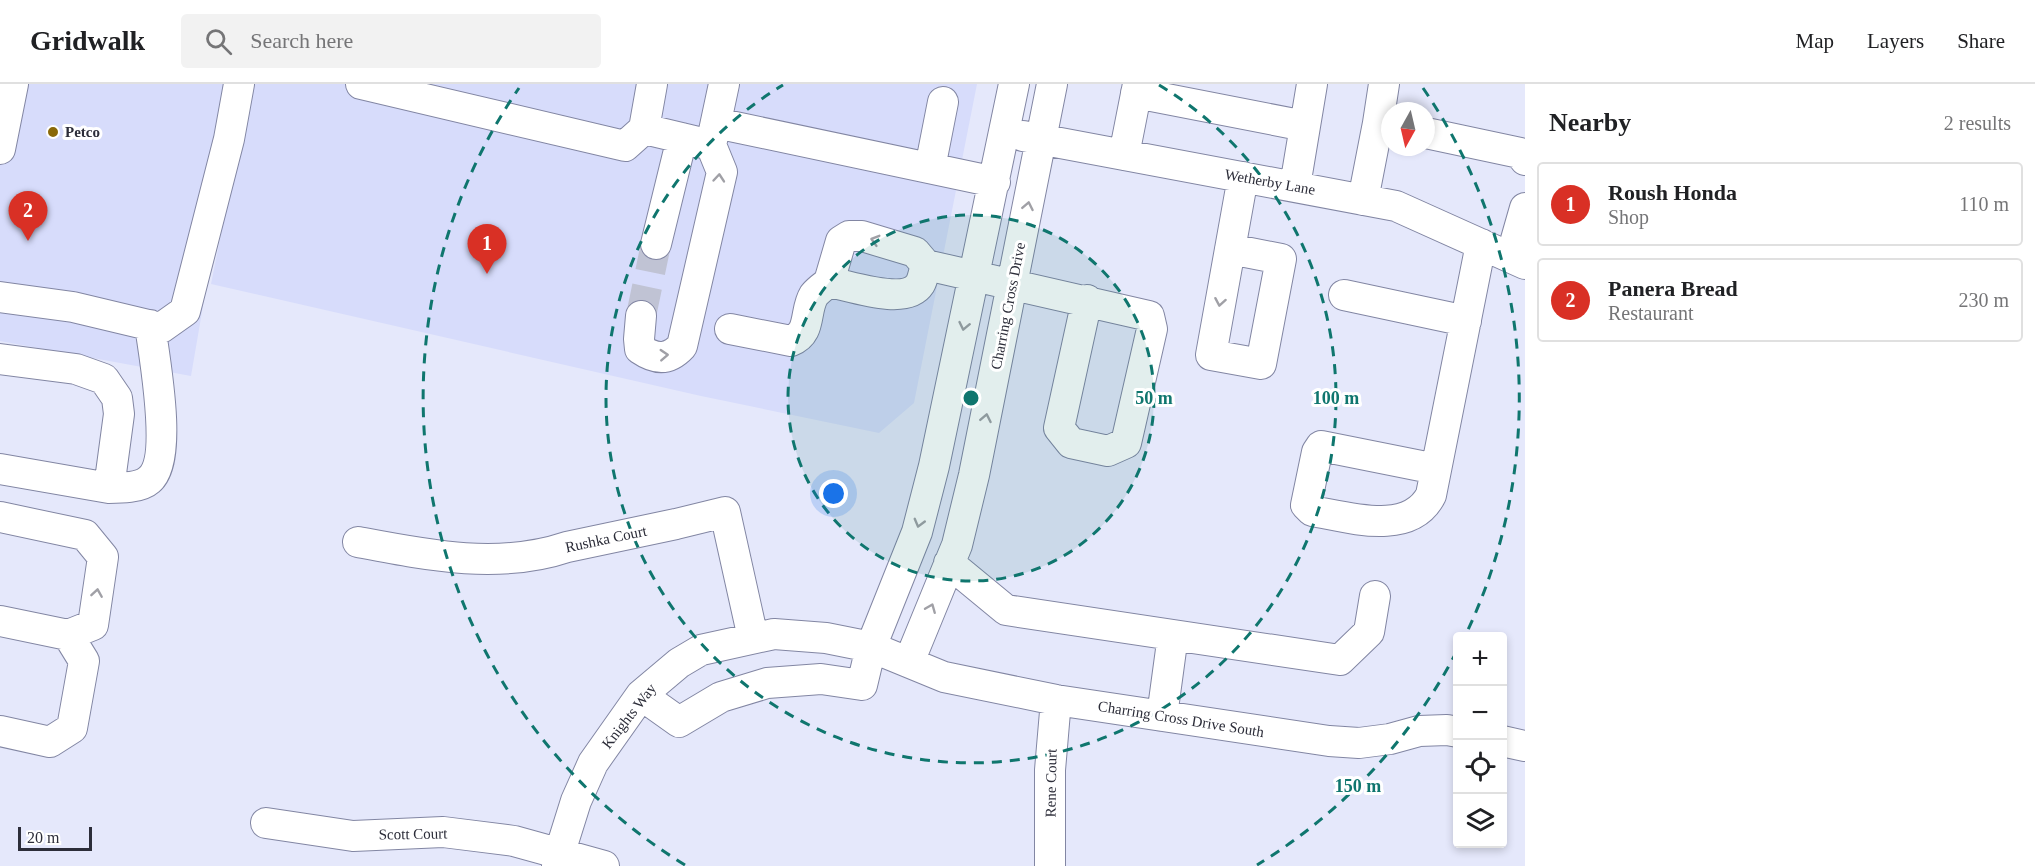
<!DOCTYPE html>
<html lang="en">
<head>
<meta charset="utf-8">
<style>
  :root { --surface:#fff; --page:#f2f2f2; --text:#202124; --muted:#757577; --line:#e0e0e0; --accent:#d93025 }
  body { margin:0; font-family:Georgia,serif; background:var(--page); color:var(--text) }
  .controls { position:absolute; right:18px; bottom:18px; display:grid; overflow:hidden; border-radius:6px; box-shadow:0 3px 9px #0003 }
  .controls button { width:54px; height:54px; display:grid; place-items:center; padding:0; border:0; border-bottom:2px solid var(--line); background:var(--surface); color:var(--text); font:30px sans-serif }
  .compass { position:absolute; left:1381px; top:18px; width:54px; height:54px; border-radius:50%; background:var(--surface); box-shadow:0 3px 9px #0003; rotate:188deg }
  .scale { position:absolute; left:18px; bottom:15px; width:74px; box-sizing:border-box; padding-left:6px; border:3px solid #2c2d39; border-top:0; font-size:16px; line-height:21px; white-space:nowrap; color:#2c2d39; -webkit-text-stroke:4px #fff; paint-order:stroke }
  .you { position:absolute; left:834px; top:410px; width:21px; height:21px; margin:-15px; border:4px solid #fff; border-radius:50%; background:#1a73e8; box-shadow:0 0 0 9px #1a73e833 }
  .badge { display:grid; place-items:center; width:39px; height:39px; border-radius:50%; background:var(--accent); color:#fff; font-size:20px; font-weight:700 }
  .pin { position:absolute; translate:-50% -50px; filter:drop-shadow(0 2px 3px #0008) }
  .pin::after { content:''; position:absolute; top:32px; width:21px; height:18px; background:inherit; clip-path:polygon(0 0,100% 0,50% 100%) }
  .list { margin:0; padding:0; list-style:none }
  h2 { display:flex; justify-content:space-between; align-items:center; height:78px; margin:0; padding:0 24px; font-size:26px }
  h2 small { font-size:20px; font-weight:400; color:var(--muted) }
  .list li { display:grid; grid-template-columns:39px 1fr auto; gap:18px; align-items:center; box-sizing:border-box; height:84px; margin:0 12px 12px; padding:0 12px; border:2px solid var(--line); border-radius:6px }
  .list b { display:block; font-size:22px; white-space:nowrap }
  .list p { margin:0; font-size:20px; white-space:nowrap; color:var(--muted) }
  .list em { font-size:20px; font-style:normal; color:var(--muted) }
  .icon { flex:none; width:33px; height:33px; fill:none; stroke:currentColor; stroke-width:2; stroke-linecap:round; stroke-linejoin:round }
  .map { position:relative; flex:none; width:1525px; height:782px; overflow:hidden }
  header { display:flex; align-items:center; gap:36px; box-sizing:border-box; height:84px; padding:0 30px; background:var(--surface); border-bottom:2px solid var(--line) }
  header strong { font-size:28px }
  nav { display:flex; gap:33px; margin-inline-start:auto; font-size:21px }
  .search { width:420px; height:54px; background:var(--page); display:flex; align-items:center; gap:15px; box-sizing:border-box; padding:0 21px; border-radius:6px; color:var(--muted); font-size:22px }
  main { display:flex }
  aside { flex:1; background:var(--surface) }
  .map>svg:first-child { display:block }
  .built { fill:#d7dcfb }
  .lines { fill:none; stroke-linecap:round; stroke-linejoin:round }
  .minor-tunnel { stroke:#c0c3d4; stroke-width:30; stroke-dasharray:30 15; stroke-linecap:butt }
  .minor-casing { stroke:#8286a3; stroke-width:32 }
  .minor { stroke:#fff; stroke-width:30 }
  .oneway { stroke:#a0a0a6 }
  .ring { fill:none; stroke:#0f766e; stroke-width:3; stroke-dasharray:10 8 }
  .poi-dot { fill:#8a6908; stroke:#fff; stroke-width:2 }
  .labels { text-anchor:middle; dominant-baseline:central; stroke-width:6; stroke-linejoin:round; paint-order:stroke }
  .poi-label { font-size:15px; font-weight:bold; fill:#2c2d39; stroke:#fff; text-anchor:start }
  .street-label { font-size:15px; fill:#2c2d39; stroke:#fff }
  .centre { fill:#0f766e; stroke:#fff; stroke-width:3 }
  .ring-label { font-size:18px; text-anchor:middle; font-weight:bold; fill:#0f766e; stroke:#fff; stroke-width:6; stroke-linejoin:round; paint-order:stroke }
</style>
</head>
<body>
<header>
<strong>Gridwalk</strong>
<div class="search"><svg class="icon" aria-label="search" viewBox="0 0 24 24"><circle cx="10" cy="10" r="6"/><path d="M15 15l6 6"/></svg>Search here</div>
<nav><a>Map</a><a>Layers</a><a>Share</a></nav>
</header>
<main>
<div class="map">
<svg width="1525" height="782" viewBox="0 0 1525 782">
  <rect width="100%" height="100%" fill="#e5e8fb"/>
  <!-- built -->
  <path class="built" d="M0,0H241L191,292L0,257Z
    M251,0H977L914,319L879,349L701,312L211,200Z"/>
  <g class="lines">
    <!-- minor-tunnel -->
    <path class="minor-tunnel" d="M641,232L656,160"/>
    <!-- minor casing -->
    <g class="minor-casing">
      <path id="minor" d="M361,0L625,62L644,45L711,61
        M1136,9L1305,42
        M716,39L995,98
        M1378,39L1384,0
        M644,45L652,0
        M1426,49L1520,69L1525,76
        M1023,52L1396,122L1525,180
        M0,65L13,0
        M1124,71L1138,0
        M930,84L943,18
        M1295,102L1312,0
        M1363,116L1378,39L1390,41
        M656,160L682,54
        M1230,165L1281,175L1261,280L1211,271L1243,93
        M1511,173L1525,124
        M926,181C924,187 923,195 920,200C906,222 851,202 829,198L841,157L849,152H862L915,168L926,181L1149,232L1152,245L1126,359L1108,367L1071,359L1059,344L1087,216
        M1344,211L1466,237
        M0,213L73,223L161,244L185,227L229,55L239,0
        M641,232L639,255L640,265C656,276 669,276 682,262L722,88L711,61L724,0
        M730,245L791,257C812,249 804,227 814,211C818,206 824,202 829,198
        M0,275L76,285L104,295L117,314L119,330L109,404
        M0,385L109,404C120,404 140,404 149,396C174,376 154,272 150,241
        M1436,385L1321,362L1317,368L1306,421L1312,427C1348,433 1410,453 1431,411L1481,160
        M0,433L85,451L103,473L93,541L68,551L0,537
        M358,458C426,471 499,486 567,463L676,440L725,428L753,554
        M949,479L1006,526L1340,576L1369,548L1375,512
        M909,578L957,461L974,391L1052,0
        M641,611L679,638L721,613L767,599L821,595L862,601L871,563L917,448L934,382L1014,0
        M1162,632L1173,551
        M0,647L50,658L72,644L84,577L68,551
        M1502,657L1525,662
        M266,739L353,752L443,748L514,757L604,782
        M557,782L560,768L576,717L593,679L641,611L679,579L701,566L774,550L826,554L871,563L944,593L1056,616L1329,657L1359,659L1390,655L1419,647L1447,646L1458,648
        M1050,782V686L1056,616"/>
    </g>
    <!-- minor -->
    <use href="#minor" class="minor"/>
  </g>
  <!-- one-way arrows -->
  <defs><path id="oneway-chevron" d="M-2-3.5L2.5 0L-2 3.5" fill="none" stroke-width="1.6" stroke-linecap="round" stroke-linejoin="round" transform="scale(1.5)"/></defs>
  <g class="oneway">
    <use href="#oneway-chevron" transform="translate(719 94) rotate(-85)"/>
    <use href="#oneway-chevron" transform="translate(1028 122) rotate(-79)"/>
    <use href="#oneway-chevron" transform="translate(875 156) rotate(-164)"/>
    <use href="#oneway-chevron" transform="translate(1220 218) rotate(100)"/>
    <use href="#oneway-chevron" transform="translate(964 242) rotate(102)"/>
    <use href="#oneway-chevron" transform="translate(664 271) rotate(-3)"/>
    <use href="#oneway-chevron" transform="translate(986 334) rotate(-79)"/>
    <use href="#oneway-chevron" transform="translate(919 439) rotate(105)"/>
    <use href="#oneway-chevron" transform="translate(97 509) rotate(-81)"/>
    <use href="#oneway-chevron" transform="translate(931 524) rotate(-68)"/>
  </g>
  <!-- distance rings -->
  <circle cx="971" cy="314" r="183" fill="#0f766e" fill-opacity=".12"/>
  <g class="ring">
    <circle cx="971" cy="314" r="183"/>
    <path d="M1159 1A365 365 0 1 1 783 1"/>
    <path d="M1457 567A548 548 0 0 1 1257 781M685 781A548 548 0 0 1 519 4M1423 4A548 548 0 0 1 1466 550"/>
  </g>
  <!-- markers -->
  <circle class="poi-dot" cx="53" cy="48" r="6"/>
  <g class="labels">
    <!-- poi labels -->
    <g class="poi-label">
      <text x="65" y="48">Petco</text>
    </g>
    <!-- street labels -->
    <g class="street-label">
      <text transform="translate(1270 98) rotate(10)">Wetherby Lane</text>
      <text transform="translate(1008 222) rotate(-79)">Charring Cross Drive</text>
      <text transform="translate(606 455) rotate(-12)">Rushka Court</text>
      <text transform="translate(629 632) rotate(-52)">Knights Way</text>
      <text transform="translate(1181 635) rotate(9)">Charring Cross Drive South</text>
      <text transform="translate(1051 699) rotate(-89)">Rene Court</text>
      <text transform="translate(413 750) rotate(-1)">Scott Court</text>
    </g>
  </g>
  <circle cx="971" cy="314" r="9" class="centre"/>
  <g class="ring-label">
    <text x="1154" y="320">50 m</text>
    <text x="1336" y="320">100 m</text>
    <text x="1358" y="708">150 m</text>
  </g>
</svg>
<div class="controls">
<button>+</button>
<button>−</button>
<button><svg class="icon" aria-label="locate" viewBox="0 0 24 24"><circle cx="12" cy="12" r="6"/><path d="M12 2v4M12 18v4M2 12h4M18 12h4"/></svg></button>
<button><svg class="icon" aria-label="layers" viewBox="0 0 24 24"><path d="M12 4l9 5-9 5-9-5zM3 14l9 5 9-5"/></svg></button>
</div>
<svg class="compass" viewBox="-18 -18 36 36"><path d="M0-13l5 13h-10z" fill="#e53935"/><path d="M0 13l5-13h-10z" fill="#757577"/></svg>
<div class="scale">20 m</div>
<div class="you"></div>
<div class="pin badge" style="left:487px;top:190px">1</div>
<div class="pin badge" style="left:28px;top:157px">2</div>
</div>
<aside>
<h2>Nearby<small>2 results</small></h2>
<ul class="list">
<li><span class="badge">1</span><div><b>Roush Honda</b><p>Shop</p></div><em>110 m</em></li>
<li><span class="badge">2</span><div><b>Panera Bread</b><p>Restaurant</p></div><em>230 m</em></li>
</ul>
</aside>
</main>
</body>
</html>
